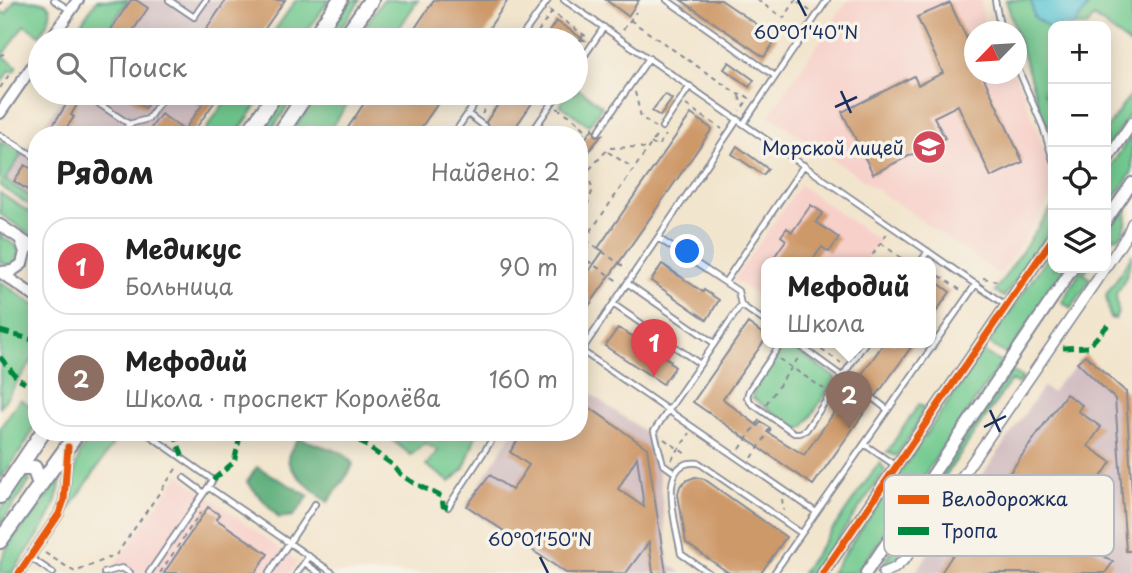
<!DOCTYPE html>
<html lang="ru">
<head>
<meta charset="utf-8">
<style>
  :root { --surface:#fff; --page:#f2f2f2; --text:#222; --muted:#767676; --line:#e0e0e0; --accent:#d1495b }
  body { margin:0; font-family:"Playpen Sans",sans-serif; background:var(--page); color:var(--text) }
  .controls { position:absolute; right:21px; top:21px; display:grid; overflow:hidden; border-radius:14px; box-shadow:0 4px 18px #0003 }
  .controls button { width:63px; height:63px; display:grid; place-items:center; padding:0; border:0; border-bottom:2px solid var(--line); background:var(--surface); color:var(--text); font:35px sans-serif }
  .compass { position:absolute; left:964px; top:21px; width:63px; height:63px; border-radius:50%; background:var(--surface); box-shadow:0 4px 18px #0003; rotate:245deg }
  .you { position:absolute; left:688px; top:252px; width:24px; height:24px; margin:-18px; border:5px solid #fff; border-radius:50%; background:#1a73e8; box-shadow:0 0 0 10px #1a73e833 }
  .badge { display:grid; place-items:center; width:46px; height:46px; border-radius:50%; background:var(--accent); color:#fff; font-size:23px; font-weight:700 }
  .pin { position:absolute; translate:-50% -58px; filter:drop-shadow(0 2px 4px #0008) }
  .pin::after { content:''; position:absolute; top:37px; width:24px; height:21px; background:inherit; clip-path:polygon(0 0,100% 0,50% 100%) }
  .popup { position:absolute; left:761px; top:257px; width:175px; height:91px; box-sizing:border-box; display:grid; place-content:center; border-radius:14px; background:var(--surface); filter:drop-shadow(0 2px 5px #0005); font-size:23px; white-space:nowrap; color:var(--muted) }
  .popup b { font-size:26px; color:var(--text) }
  .popup::after { content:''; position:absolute; left:50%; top:100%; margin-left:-14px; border:14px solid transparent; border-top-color:var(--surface) }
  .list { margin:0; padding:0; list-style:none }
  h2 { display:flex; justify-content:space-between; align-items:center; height:91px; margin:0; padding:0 28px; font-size:30px }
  h2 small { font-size:23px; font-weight:400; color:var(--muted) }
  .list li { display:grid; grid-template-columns:46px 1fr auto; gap:21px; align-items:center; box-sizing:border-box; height:98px; margin:0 14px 14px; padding:0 14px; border:2px solid var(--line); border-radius:28px }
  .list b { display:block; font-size:26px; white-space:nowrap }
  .list p { margin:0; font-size:23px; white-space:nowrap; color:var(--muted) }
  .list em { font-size:23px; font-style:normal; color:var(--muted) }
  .icon { flex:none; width:38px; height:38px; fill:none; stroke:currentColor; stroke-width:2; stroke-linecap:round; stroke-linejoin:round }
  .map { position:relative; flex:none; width:1132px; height:573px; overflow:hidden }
  .search { position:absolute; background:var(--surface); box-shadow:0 4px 18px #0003; left:28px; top:28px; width:560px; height:77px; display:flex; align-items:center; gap:18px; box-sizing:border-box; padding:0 24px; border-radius:38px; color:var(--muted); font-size:26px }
  .panel { position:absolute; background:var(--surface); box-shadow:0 4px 18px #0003; left:28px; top:126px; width:560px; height:315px; border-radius:28px }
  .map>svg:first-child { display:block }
  .built { fill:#f7d0ca }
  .industrial { fill:#d2bec2 }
  .green { fill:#72ca90; stroke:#467c77; stroke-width:2 }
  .forest { fill:#5dae7a; stroke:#3c6e6c; stroke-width:2 }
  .water { fill:#5cc6d6; stroke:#3c7a9a; stroke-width:2 }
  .building { fill:#ce9969; fill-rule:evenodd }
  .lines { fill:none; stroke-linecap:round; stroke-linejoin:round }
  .service-casing { stroke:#868a96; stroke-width:8 }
  .minor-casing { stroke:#868a96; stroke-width:12 }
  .tertiary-casing { stroke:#868a96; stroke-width:14 }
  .primary-casing { stroke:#868a96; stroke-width:18 }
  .path { stroke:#868a96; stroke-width:2; stroke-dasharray:5 5; stroke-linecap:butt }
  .service { stroke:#fff; stroke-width:4.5 }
  .minor { stroke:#fff; stroke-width:9 }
  .tertiary { stroke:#fff; stroke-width:10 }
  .primary { stroke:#fff; stroke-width:14 }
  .quiet { stroke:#00873e; stroke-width:5; stroke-dasharray:10 5; stroke-linecap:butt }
  .cycleway-casing { stroke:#f7f3e8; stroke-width:11 }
  .cycleway { stroke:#e8590c; stroke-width:7 }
  .ticks { fill:none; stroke:#1b2f5e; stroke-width:2.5 }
  .labels { text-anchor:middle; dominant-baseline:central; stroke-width:7; stroke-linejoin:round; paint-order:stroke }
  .poi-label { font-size:19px; fill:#1b2f5e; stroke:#f7f3e8; text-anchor:end }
  .key { fill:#f7f3e8; stroke:#b5b8bf; stroke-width:2 }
  .key-label { font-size:19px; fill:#1b2f5e }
  .ticks-label { font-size:18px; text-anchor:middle; fill:#1b2f5e; stroke:#f7f3e8; stroke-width:7; stroke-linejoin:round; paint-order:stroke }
</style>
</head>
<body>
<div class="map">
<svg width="1132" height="573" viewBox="0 0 1132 573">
  <rect width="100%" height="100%" fill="#f7f3e8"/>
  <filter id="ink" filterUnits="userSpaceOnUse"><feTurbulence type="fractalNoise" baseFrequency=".0143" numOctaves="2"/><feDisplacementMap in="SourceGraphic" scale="14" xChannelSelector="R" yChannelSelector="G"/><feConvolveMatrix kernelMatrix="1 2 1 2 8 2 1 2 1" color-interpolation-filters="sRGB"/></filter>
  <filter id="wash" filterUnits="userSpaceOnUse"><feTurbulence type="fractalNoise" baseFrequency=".00686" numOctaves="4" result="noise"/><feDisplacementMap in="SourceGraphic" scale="28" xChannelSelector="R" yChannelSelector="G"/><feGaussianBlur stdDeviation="1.57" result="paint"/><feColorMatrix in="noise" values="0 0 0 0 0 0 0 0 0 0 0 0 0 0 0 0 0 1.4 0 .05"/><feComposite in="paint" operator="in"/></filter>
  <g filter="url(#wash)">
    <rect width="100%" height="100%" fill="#f2e5cd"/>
    <!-- built -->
    <path class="built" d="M848,0H981L985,31L974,32V74H1014L1021,87L1037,130L1053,183V194L1000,275L769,115Z
      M800,185L879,241L864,263H767V302L734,280Z
      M179,475L298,562L290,573H119L112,568Z"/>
    <!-- industrial -->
    <path class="industrial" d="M128,0H285L257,40H101Z
      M66,93H221L191,135H37V201L5,180Z
      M1085,355L1126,392L1132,495V573H915L1043,387L1052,393L1061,380L1068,375Z
      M579,386L651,436L660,482L669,564L682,573H560L465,507L513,432H579Z"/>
    <!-- green -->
    <path class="green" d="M15,0C46,0 63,1 40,35L24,25L3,56L17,66L14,72L10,70L0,84V11L6,14Z
      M97,0H128L101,40H69Z
      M296,0H329L301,40H268Z
      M351,0H360L333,40H323Z
      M383,0H418L391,40H355Z
      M1006,0H1132V46L1094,17L1087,26H1053V77L1043,92L1053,104V131L1043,119Z
      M576,87L602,106L589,125L560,105L569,93H576Z
      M1132,92V111L1106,149V130Z
      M231,93H265L236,135H202Z
      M287,93H297L268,135H259Z
      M319,93H355L326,135H300L293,130Z
      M1132,134V172L1106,211V173Z
      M0,141L22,154L5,180L37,201V210L0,186Z
      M0,193L37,217V239L0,214Z
      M1127,201H1128L1126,224L1121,236L1115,238L1110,235L1106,242V232Z
      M1053,206V226L1004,297L995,291Z
      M0,235L17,246L19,256L13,264L8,265L0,262Z
      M1053,249V268H1067L1007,355L989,343Z
      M1132,255C1132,264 1123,286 1116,293L1118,313L1115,319L1110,318L1106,295Z
      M1082,268H1088L1084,274L1091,279L1071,308L1062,302Z
      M0,281L37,307V354L0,407Z
      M786,343L836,378L804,427L797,430L752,397L754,391Z
      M983,351L1001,363L857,573H831Z
      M1011,370L1023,378L1018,384L1011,380L941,482L948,487L944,493L932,485Z
      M20,399L37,410C37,435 13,460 0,480V428Z
      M919,404L924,407L914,430L896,456L887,452Z
      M93,432H121L69,510L67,509C76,476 71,461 93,432Z
      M382,432H486L476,435L464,469L450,482L426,465L438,451L425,443L411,455Z
      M880,462L885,471L814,573H802Z
      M24,476L30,481L0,525V511Z
      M59,478L61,479C56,516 33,543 12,573H0C0,546 21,531 37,511C45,501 52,489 59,478Z
      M910,517L922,525L898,558L881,568Z"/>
    <!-- forest -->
    <path class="forest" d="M298,438L343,453L353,464L350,471L328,502C318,494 288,472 288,459C288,452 295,445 298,438Z
      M257,467L309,496L293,516L279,518L247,482Z"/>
    <!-- water -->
    <path class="water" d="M1031,0H1092L1074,26H1053V31L1034,17Z"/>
    <g id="blocks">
      <!-- building -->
      <path class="building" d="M131,0H136L148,8L127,40H101L107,31L109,32Z
        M226,0H285L257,40H199Z
        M434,0H508L481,40H407Z
        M606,0H639L628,16Z
        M681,0H721L777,38L764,57Z
        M950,3L975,56V74H982L1023,162L991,177L958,105L934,117L945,138L873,174L842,112L914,76L918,85L943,73L917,17Z
        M556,21L567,28L584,40H543Z
        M729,62L754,80L749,87L724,69Z
        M74,93L81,98L71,115L74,117L61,135L51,128Z
        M122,93H154L145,108Z
        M183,93H221L191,135H146L161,114L184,130L202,105Z
        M371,93H445L416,135H343Z
        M506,93H539L510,135H478L481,130L488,128L486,122Z
        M665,94L672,99L660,116L652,111Z
        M691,114L712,129L579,320V274L584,267L589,271L603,251L598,248Z
        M593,128L596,136L602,135L579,163V147Z
        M737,146L768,169L763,175L732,154Z
        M25,165L37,172V196L14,181Z
        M811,205L823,213L816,222L839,238L829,252L822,247L810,263H770L786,240L781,236L787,228L792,232Z
        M662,264L703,292L704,290L719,300L707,320L651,281Z
        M931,278L950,292L931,319Z
        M748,323L767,337L723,399L758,426L761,422L770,428L767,432L804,455L851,389L857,388V381L884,343H914L877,395L870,397L871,403L813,485L693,402Z
        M618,328L634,337L637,343L653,354L655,351L671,361L670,363L675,367L663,384L605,346Z
        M1085,355L1126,392L1132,495V551H1126L1115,399L1077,362Z
        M1066,394L1082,405L1078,411L1101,427L1088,446L1111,462L1086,499L1112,516L1092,548L1113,562L1105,573H941L968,531Z
        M579,400L647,448L666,573H653L649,542L626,573H566L467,506L490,475L512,490L529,465L510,452L523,432H579ZM637,457L644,507L618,489Z
        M695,477L704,479L786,537L761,573H729L686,543L678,494L680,486L687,480Z
        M208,507L220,515L216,519L268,554L255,573H164Z"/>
    </g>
  </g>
  <g filter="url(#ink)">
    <use href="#blocks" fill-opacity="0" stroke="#868a96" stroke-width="2"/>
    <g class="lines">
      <!-- service casing -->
      <g class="service-casing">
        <path id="service" d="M54,0L70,10
          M169,0L194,17L206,0
          M564,0L1007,306
          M667,0L775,76
          M995,0L1001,32
          M519,40L548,0
          M1016,64L1043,127L1053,160
          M576,68L604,27
          M83,93L129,124L122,135
          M468,114L484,126
          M744,123L827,0
          M129,124L148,119L166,93
          M662,127L690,86
          M598,132L649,58
          M0,135L37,158
          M453,135L482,93
          M530,135L559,93
          M658,238L738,291L741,305L654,431L663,464L674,472
          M920,263L928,251
          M725,282L804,165
          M627,283L714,343
          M613,304L700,364
          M741,305L767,323
          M781,343L749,390L747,397L751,403L794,433H800L806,430L865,343
          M796,343L854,385
          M579,349L816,512
          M582,350L738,119
          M874,399L888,410
          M145,432L213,480L149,573
          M864,444L896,466
          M184,478L204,493
          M208,487L333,573
          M448,507L497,432
          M31,558L53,573
          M305,563L319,573
          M104,573L122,568L130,573
          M269,573L315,504
          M297,573L309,556
          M709,573L681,554C677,528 654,457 699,463L801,533
          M774,573L976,284"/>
      </g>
      <!-- minor casing -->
      <g class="minor-casing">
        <path id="minor" d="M1106,267L1127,235L1132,223
          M19,573L59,514L64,500L68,448
          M883,573L895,568L906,558L1105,268"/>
      </g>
      <!-- tertiary casing -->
      <g class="tertiary-casing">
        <path id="tertiary" d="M50,40L78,0
          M0,113L40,55
          M1106,161L1132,123
          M1106,221L1132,183
          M0,225L37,250
          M0,272L12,271L22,264L25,252L20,238
          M0,272L37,298
          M823,573L1053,238
          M866,573L1073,268"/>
      </g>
      <!-- primary casing -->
      <g class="primary-casing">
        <path id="primary" d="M312,40L340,0
          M343,40L371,0
          M247,135L276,93
          M279,135L307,93
          M19,468H34L40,484
          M0,496L43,432
          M0,541L78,432"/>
      </g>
      <!-- path -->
      <path class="path" d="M757,0L784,18L796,0
        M798,2L810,11
        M0,5L4,0
        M549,10L587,37
        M630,20L739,95L742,93L749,98L740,111
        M623,30L636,12
        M532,40L552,12
        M576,46L583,35
        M0,55L4,54
        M0,88L11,72
        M635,92L641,117L655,127
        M739,96L743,106
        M533,101L541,106
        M537,103L544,93
        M686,105L722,129
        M557,108L572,117L586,130L579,139
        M482,114L496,93
        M467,135L473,127
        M651,143L657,147L666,135
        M608,152L633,168
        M579,211L587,206L593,189L586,173L609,148L639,147L646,149
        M586,240L627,269
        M881,243L901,258L897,263
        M579,248L658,134
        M579,255L619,282
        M867,263L888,232
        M931,270L962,291
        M983,278L997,281
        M813,344L841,363
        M779,359L824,389
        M766,404L799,357
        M664,439L686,454L687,457
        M740,449L760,419
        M752,458L772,427
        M671,460L690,433
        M782,499L784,511
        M45,553L75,572L116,555L178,466
        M160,573L200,513"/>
      <!-- service -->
      <use href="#service" class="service"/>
      <!-- minor -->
      <use href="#minor" class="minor"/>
      <!-- tertiary -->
      <use href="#tertiary" class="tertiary"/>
      <!-- primary -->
      <use href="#primary" class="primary"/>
      <!-- quiet -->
      <path class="quiet" d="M0,331L37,341
        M1063,348L1088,347L1108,325
        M0,357L18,379L25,383
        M174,432L183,458
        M347,432L393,465L400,474L412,482L442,497L443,506L448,507
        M213,480L234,462L241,432"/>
      <!-- cycleway casing -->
      <g class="cycleway-casing">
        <path id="cycleway" d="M19,573L59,514L64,500L68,447
          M823,573L1053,238"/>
      </g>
      <!-- cycleway -->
      <use href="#cycleway" class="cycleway"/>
    </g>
  </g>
  <!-- ticks -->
  <path class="ticks" d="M798,0L806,16M841,91L851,113M835,107L857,97M990,410L1000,432M984,427L1006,416M540,557L548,573"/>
  <!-- icons -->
  <defs>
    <g id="university-disc" transform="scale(1.75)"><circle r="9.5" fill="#d1495b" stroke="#f7f3e8"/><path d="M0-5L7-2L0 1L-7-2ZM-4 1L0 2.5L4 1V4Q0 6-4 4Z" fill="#fff"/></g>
  </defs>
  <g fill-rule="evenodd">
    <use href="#university-disc" x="929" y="147"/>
  </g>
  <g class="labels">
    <!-- poi labels -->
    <g class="poi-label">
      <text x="904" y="147">Морской лицей</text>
    </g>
  </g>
  <!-- legend -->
  <rect x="884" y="475" width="230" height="81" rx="10" class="key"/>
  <rect x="898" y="495" width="31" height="9" fill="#e8590c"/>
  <rect x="898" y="527" width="31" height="8" fill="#00873e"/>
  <g class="key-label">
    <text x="941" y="506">Велодорожка</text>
    <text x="941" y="538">Тропа</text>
  </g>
  <g class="ticks-label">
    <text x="806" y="39">60°01'40"N</text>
    <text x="540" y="546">60°01'50"N</text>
  </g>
</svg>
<div class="controls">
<button>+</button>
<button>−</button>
<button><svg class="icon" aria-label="locate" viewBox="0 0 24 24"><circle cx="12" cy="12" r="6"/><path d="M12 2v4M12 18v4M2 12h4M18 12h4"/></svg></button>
<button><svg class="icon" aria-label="layers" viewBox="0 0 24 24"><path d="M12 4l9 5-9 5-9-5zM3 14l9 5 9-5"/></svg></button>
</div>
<svg class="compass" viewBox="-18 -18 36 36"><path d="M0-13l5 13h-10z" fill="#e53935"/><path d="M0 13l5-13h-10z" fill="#767676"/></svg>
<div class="you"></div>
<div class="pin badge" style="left:654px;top:377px;background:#e0444e">1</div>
<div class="pin badge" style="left:849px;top:429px;background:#8d6e63">2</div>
<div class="popup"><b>Мефодий</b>Школа</div>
<div class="search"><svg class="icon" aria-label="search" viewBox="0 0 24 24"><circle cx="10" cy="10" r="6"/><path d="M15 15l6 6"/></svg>Поиск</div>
<section class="panel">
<h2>Рядом<small>Найдено: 2</small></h2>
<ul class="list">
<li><span class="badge" style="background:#e0444e">1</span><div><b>Медикус</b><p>Больница</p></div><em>90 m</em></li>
<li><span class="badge" style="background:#8d6e63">2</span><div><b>Мефодий</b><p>Школа · проспект Королёва</p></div><em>160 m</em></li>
</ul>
</section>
</div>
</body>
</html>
